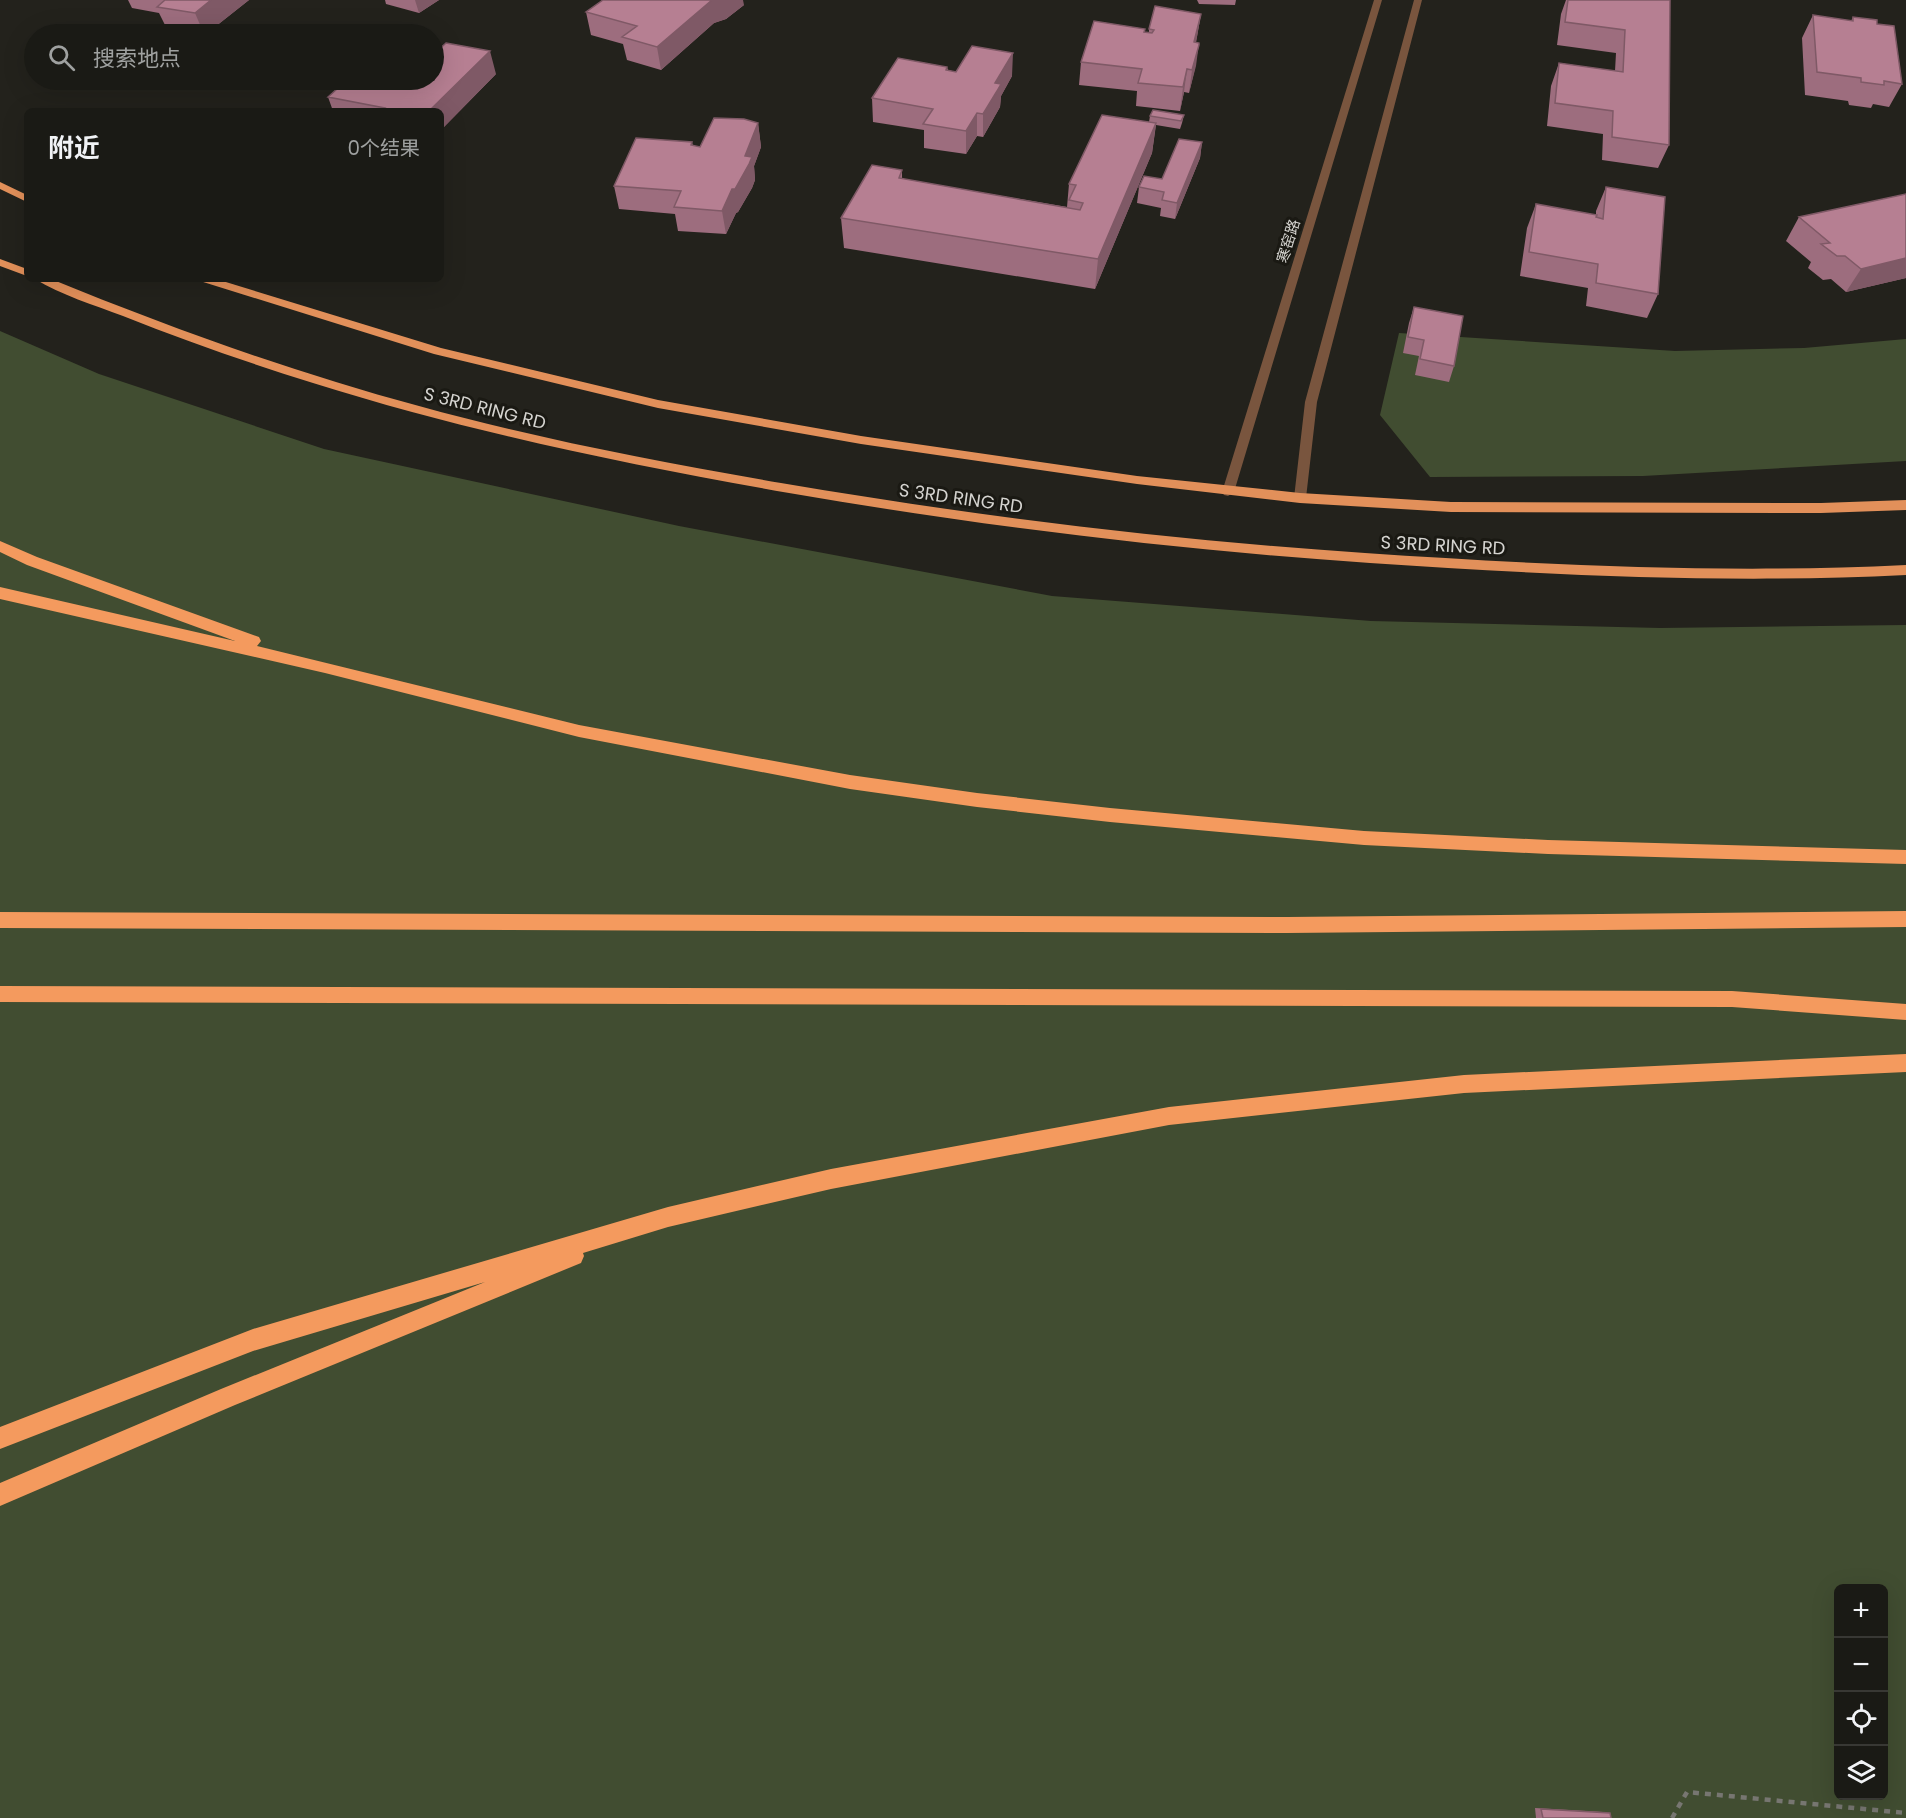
<!DOCTYPE html>
<html lang="zh">
<head>
<meta charset="utf-8">
<style>
  :root { --surface:#1a1a15; --page:#272722; --text:#f1f3f6; --muted:#9fa1a0; --line:#383834 }
  body { margin:0; font-family:Poppins,"Noto Sans SC",sans-serif; background:var(--page); color:var(--text) }
  .controls { position:absolute; right:18px; bottom:18px; display:grid; overflow:hidden; border-radius:9px; box-shadow:0 6px 24px #0002 }
  .controls button { width:54px; height:54px; display:grid; place-items:center; padding:0; border:0; border-bottom:2px solid var(--line); background:var(--surface); color:var(--text); font:30px sans-serif }
  .list { margin:0; padding:0; list-style:none }
  h2 { display:flex; justify-content:space-between; align-items:center; height:78px; margin:0; padding:0 24px; font-size:26px }
  h2 small { font-size:20px; font-weight:400; color:var(--muted) }
  .icon { flex:none; width:33px; height:33px; fill:none; stroke:currentColor; stroke-width:2; stroke-linecap:round; stroke-linejoin:round }
  .map { position:relative; flex:none; width:1906px; height:1818px; overflow:hidden }
  .search { position:absolute; background:var(--surface); box-shadow:0 6px 24px #0002; left:24px; top:24px; width:420px; height:66px; display:flex; align-items:center; gap:15px; box-sizing:border-box; padding:0 21px; border-radius:33px; color:var(--muted); font-size:22px }
  .panel { position:absolute; background:var(--surface); box-shadow:0 6px 24px #0002; left:24px; top:108px; width:420px; height:174px; border-radius:9px }
  .map>svg:first-child { display:block }
  .green { fill:#414d31; fill-rule:evenodd }
  .lines { fill:none; stroke-linecap:round; stroke-linejoin:round }
  .path { stroke:#777671; stroke-width:4.5; stroke-dasharray:6 6; stroke-linecap:butt }
  .tertiary { fill:#79553e; fill-rule:evenodd }
  .trunk { fill:#e2905a; fill-rule:evenodd }
  .motorway { fill:#f49a5e; fill-rule:evenodd }
  .wall { fill:#9d6d7e }
  .shaded-wall { fill:#7f5966 }
  .building { fill:#b67f92; stroke:#7f5966; stroke-width:1.5 }
  .labels { text-anchor:middle; dominant-baseline:central; stroke-width:6; stroke-linejoin:round; paint-order:stroke }
  .far-street-label { font-size:15px; fill:#d5d4d0; stroke:#1a1913 }
  .street-label { font-size:18px; fill:#d5d4d0; stroke:#1a1913 }
</style>
</head>
<body>
<div class="map">
<svg width="1906" height="1818" viewBox="0 0 1906 1818">
  <rect width="100%" height="100%" fill="#23221c"/>
  <!-- green -->
  <path class="green" d="M0,331L99,374L324,449L679,526L1052,596L1371,621L1660,628L1906,625V1818H0ZM1838,1588H1884V1796H1838Z
    M1399,333L1675,351L1804,348L1906,339V461L1643,476L1430,477L1380,415Z"/>
  <g class="lines">
    <!-- path -->
    <path class="path" d="M1672,1818L1687,1792L1906,1813"/>
    <!-- tertiary -->
    <path class="tertiary" d="M1374,0H1382L1234,492L1228,496L1224,495L1222,492Z
      M1414,0H1422L1317,402L1306,498L1300,502L1294,498L1305,402Z"/>
    <!-- trunk -->
    <path class="trunk" d="M0,182L27,195V202L0,189Z
      M0,259L27,269V276L0,266Z
      M35,279H51C171,328 293,372 419,406C538,439 659,462 781,483C975,516 1169,540 1365,553C1545,565 1725,574 1906,565V575C1727,584 1548,575 1370,563C1175,550 981,526 789,493C628,465 469,432 313,383C249,363 186,341 123,316C94,305 61,295 35,279Z
      M198,279H216L441,348L658,400L861,436L1137,476L1300,493L1451,502L1821,503L1906,500V510L1821,513L1451,512L1300,503L1137,484L861,444L658,408L434,354L200,281Z"/>
    <!-- motorway -->
    <path class="motorway" d="M0,541L37,557L259,637L261,641L257,646L579,725L850,775L977,793L1110,808L1364,831L1548,840L1906,850V864L1548,854L1364,845L1110,822L977,807L850,789L579,737L325,673L0,599V587L235,641L27,565L0,552Z
      M1906,911V927L1287,933L0,928V912L1287,917Z
      M0,986L1732,991L1906,1004V1020L1732,1007L0,1002Z
      M1906,1054V1072L1464,1093L1169,1125L831,1189L668,1227L583,1253L584,1256L581,1263L235,1405L0,1506V1483L221,1389L485,1282L253,1351L0,1449V1427L253,1329L668,1207L831,1169L1169,1107L1464,1075Z"/>
  </g>
  <!-- wall -->
  <path class="wall" d="M128,0H249L206,34H198L167,29L159,13L132,8Z
    M385,0H439L419,13L386,4Z
    M1197,0H1236L1235,5L1199,4Z
    M1566,0H1670L1669,145L1658,168L1602,160L1603,134L1547,126L1551,86L1559,63L1615,71L1616,53L1557,45L1561,14Z
    M744,5L726,19L714,23L661,70L627,60L623,44L591,35L586,12Z
    M1201,14L1196,42L1195,68L1189,93L1184,92L1180,111L1136,106L1137,91L1079,85L1081,62L1145,29V32H1149V29Z
    M1813,15L1851,21L1853,17L1877,24L1902,84L1889,107L1873,104L1871,108L1849,105L1848,101L1805,95L1802,38Z
    M947,67L948,70L956,72L1012,76L1001,96L1000,107L983,137L977,136L966,154L924,148V130L873,122L872,98Z
    M496,74L441,130V111H333L328,97Z
    M1184,115L1182,123L1180,129L1156,125L1152,153L1095,289L844,248L841,218L902,170V179L1067,207L1069,184L1149,122L1150,116Z
    M758,123L761,147L754,166L755,180L752,188L738,212L736,213L726,234L678,231L675,214L619,209L614,186L692,142L693,146L700,147Z
    M1202,142L1200,158L1175,219L1160,216L1161,208L1137,203L1139,187L1162,179Z
    M1606,187L1658,294L1647,318L1586,306L1588,288L1520,276L1527,228L1536,204L1596,215V211Z
    M1906,194V278L1846,292L1831,279L1823,280L1808,268L1811,262L1786,241L1799,217Z
    M1414,307L1454,366L1449,382L1415,375L1419,356L1403,353L1409,323Z
    M1535,1808L1603,1812L1611,1818H1536Z"/>
  <!-- shaded-wall -->
  <path class="shaded-wall" d="M211,0H249L206,34H204L195,13Z
    M415,0H439L419,13Z
    M711,0H743L744,5L726,19L714,23L661,70L657,47Z
    M1201,14L1197,37L1191,65L1194,42Z
    M1199,43L1196,66L1189,93L1192,70Z
    M490,51L496,74L441,130V111H429Z
    M1013,53L1012,76L1001,96L1000,107L983,137V114L995,83Z
    M1187,69L1184,92L1180,111L1183,87Z
    M977,113V136L966,154V131Z
    M758,123L761,147L754,166L755,180L752,188L738,212L736,213L726,234L722,211Z
    M1156,123L1152,153L1095,289L1098,259Z
    M1202,142L1200,158L1175,219L1177,203Z
    M1906,258V278L1846,292L1861,269Z"/>
  <!-- building -->
  <path class="building" d="M165,0H211L195,13L157,7Z
    M603,0H712L657,47L622,37L637,26L586,12Z
    M1568,0H1670L1669,145L1612,137L1613,111L1555,103L1559,63L1623,72L1625,30L1565,22Z
    M1155,6L1201,14L1194,42L1199,43V45L1192,70L1187,69L1183,87L1138,83L1142,69L1081,62L1094,21L1145,29L1144,32L1152,33L1154,30L1149,29Z
    M1813,15L1853,21V17L1877,20V24L1894,26L1902,84L1884,81V85L1861,82V78L1817,72Z
    M446,43L490,51L429,111H382L385,108L328,97L347,80H434V54Z
    M972,46L1013,53L995,83L1001,84L997,91L983,114L977,113L966,131L923,124L933,109L872,98L898,58L947,67L946,70L956,72Z
    M1153,110L1184,115L1181,121L1150,116Z
    M1102,115L1156,123L1098,259L841,218L872,165L902,170L899,178L1080,210L1083,203L1069,200L1076,185L1069,184Z
    M714,118L744,119L758,123L745,156L752,157L749,164L735,189H732L722,211L674,207L681,191L614,186L636,138L692,142L691,145L700,147Z
    M1179,139L1202,142L1177,203L1162,200L1164,192L1139,187L1144,176L1162,179Z
    M1606,187L1665,197L1658,294L1596,283L1598,264L1529,252L1536,204L1597,215L1596,217L1603,219Z
    M1906,194V258L1861,269L1845,256H1837L1821,244L1830,243L1799,217Z
    M1414,307L1463,316L1454,366L1420,359L1424,340L1408,337Z
    M1541,1809L1610,1813L1611,1818H1543Z"/>
  <g class="labels">
    <!-- far-street labels -->
    <g class="far-street-label">
      <text transform="translate(1288 241) rotate(-73)">寒窑路</text>
    </g>
    <!-- street labels -->
    <g class="street-label">
      <text transform="translate(485 408) rotate(14)">S 3RD RING RD</text>
      <text transform="translate(961 498) rotate(8)">S 3RD RING RD</text>
      <text transform="translate(1443 545) rotate(3)">S 3RD RING RD</text>
    </g>
  </g>
</svg>
<div class="controls">
<button>+</button>
<button>−</button>
<button><svg class="icon" aria-label="locate" viewBox="0 0 24 24"><circle cx="12" cy="12" r="6"/><path d="M12 2v4M12 18v4M2 12h4M18 12h4"/></svg></button>
<button><svg class="icon" aria-label="layers" viewBox="0 0 24 24"><path d="M12 4l9 5-9 5-9-5zM3 14l9 5 9-5"/></svg></button>
</div>
<div class="search"><svg class="icon" aria-label="search" viewBox="0 0 24 24"><circle cx="10" cy="10" r="6"/><path d="M15 15l6 6"/></svg>搜索地点</div>
<section class="panel">
<h2>附近<small>0个结果</small></h2>
<ul class="list">
</ul>
</section>
</div>
</body>
</html>
